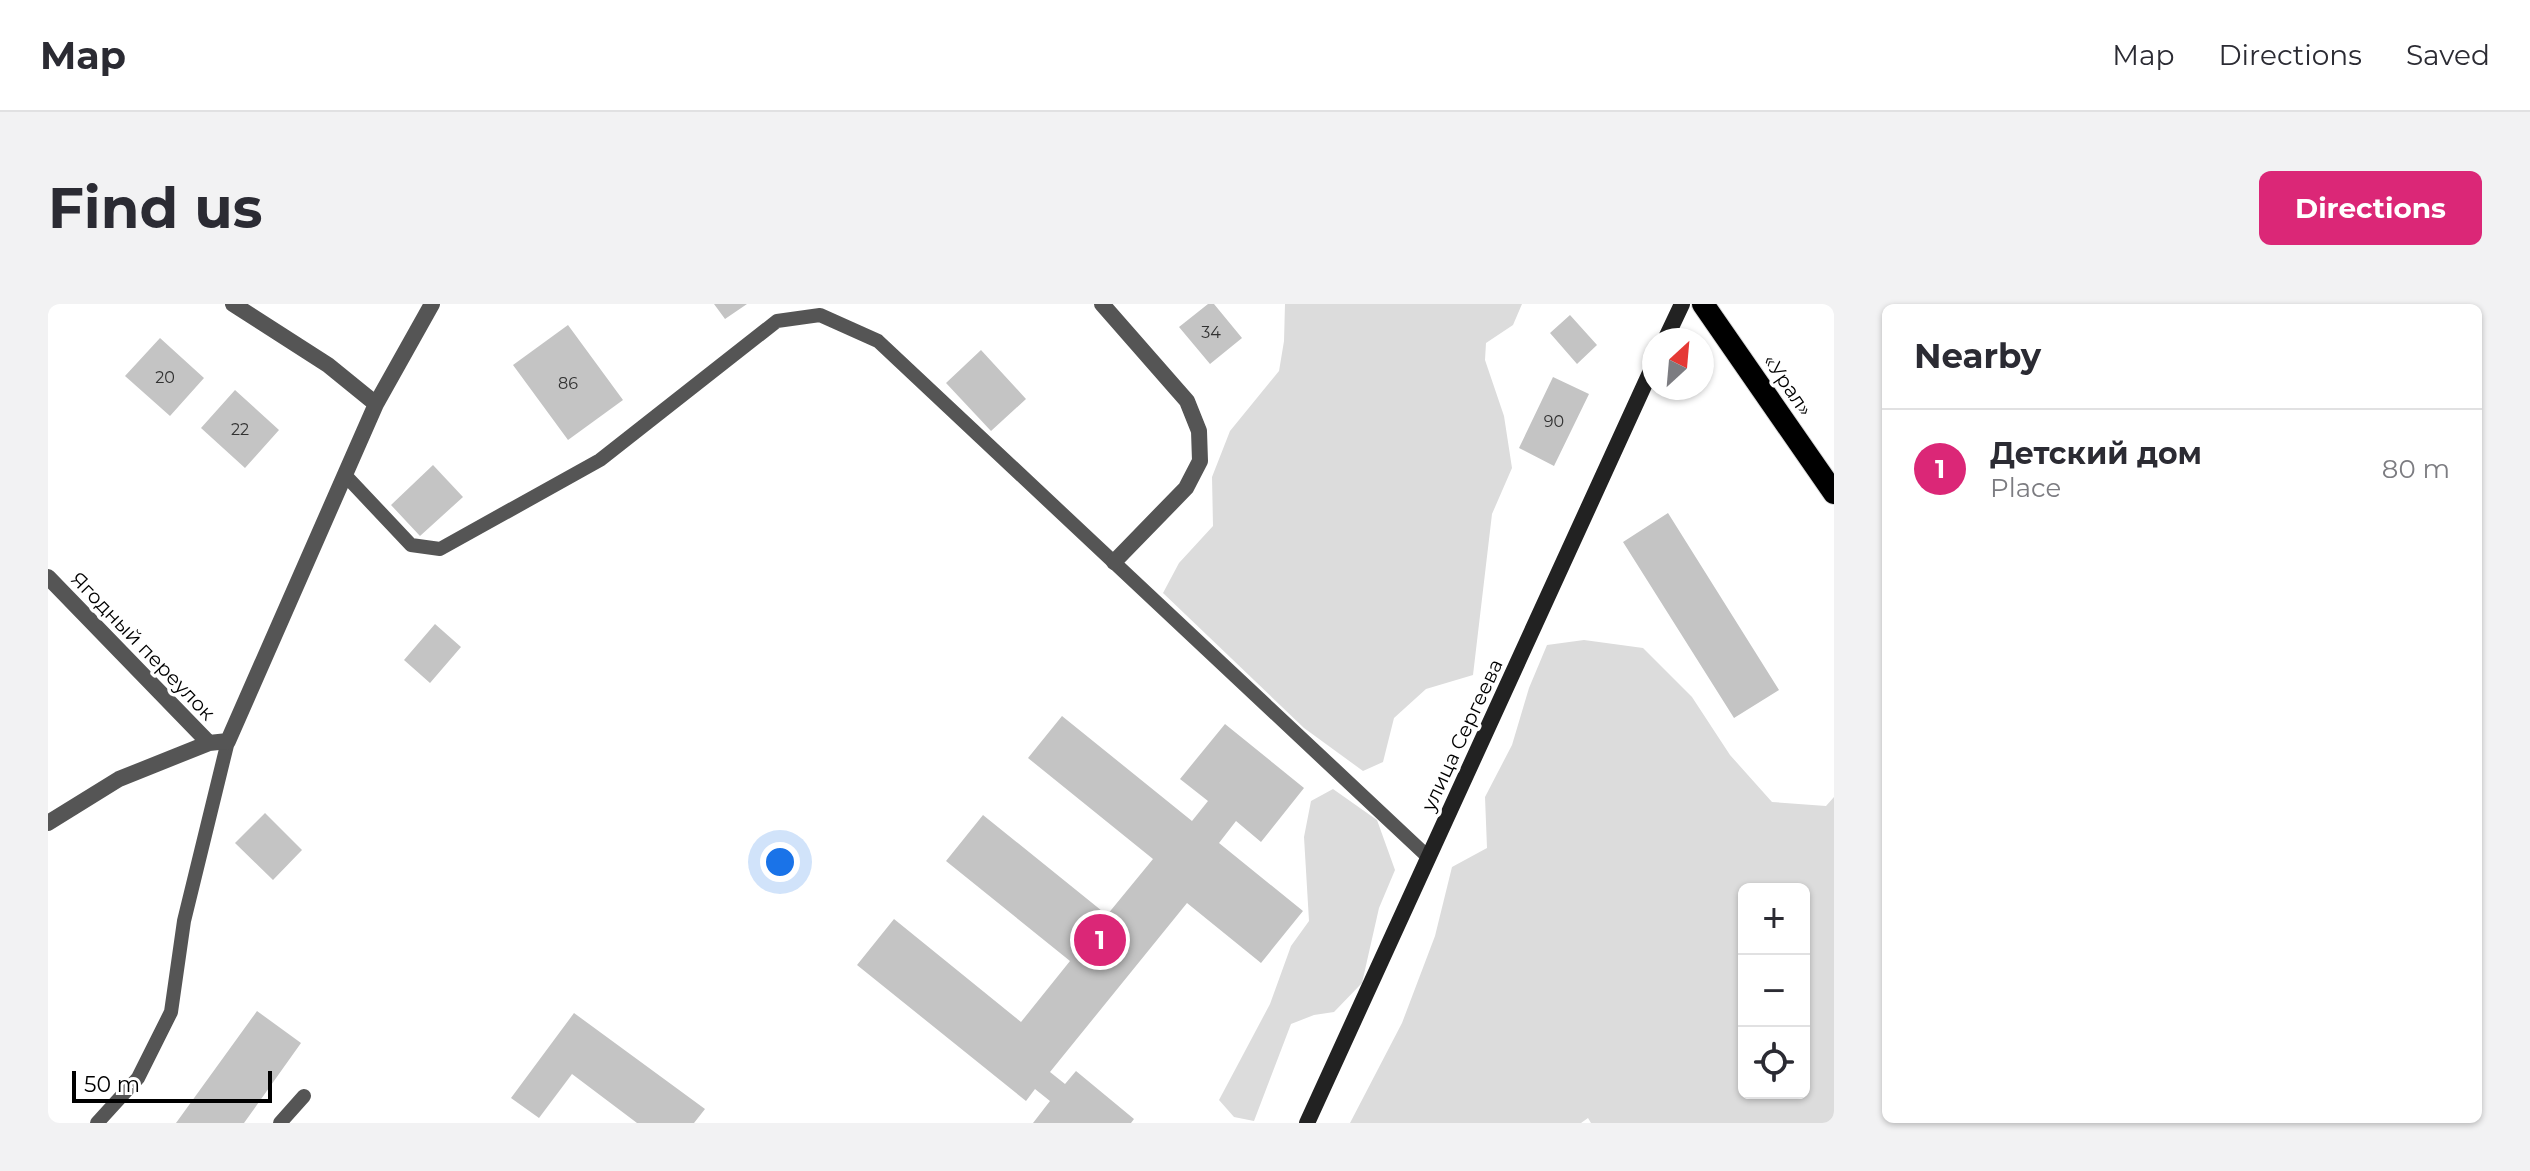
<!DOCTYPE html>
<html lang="en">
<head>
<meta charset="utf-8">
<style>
  :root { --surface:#fff; --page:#f2f2f3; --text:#2b2b33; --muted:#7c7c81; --line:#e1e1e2; --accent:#db2777 }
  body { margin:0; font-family:Montserrat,sans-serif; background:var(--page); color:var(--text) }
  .controls { position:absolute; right:24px; bottom:24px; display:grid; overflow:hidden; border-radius:12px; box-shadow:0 2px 6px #0004 }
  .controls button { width:72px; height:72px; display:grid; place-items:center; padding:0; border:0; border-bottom:2px solid var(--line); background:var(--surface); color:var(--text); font:40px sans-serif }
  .compass { position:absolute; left:1594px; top:24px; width:72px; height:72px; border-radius:50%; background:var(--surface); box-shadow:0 2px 6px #0004; rotate:26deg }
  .scale { position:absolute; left:24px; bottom:20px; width:200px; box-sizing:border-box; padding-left:8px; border:4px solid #000; border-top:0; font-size:22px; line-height:28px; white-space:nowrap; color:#000; -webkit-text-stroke:6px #fff; paint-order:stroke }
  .you { position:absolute; left:732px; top:558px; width:28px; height:28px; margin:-20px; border:6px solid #fff; border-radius:50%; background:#1a73e8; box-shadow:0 0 0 12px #1a73e833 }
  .badge { display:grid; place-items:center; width:52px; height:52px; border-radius:50%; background:var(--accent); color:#fff; font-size:26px; font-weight:700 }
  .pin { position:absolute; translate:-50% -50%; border:4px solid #fff; box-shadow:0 2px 8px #0006 }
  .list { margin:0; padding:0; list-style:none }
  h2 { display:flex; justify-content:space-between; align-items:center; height:104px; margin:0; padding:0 32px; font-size:34px }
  h2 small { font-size:26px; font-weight:400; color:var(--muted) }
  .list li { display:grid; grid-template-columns:52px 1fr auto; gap:24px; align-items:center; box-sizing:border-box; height:120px; padding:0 32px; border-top:2px solid var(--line) }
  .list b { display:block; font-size:30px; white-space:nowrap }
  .list p { margin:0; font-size:26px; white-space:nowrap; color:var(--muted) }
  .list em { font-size:26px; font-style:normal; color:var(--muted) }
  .icon { flex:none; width:44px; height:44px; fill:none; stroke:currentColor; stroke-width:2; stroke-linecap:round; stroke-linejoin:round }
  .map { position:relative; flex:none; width:1786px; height:819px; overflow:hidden; border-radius:12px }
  header { display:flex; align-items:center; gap:48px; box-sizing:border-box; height:112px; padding:0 40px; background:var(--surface); border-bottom:2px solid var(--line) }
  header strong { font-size:38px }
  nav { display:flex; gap:44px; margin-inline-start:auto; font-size:28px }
  .intro { display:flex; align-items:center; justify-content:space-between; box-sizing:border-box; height:192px; padding:0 48px }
  h1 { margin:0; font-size:56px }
  .button { padding:20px 36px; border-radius:12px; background:var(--accent); color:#fff; font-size:28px; font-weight:700 }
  main { display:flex; gap:48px; padding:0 48px }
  aside { flex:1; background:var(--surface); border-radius:12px; box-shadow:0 2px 6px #0004 }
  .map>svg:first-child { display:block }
  .green { fill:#dcdcdc; fill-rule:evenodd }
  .building { fill:#c4c4c4 }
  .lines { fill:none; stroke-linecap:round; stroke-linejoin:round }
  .trunk-casing { stroke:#dbdbdb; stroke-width:24 }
  .service { stroke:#555; stroke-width:14 }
  .minor { stroke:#555; stroke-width:16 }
  .secondary { stroke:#222; stroke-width:16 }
  .trunk { stroke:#000; stroke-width:22 }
  .labels { text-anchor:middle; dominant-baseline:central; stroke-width:7; stroke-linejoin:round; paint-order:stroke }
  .number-label { font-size:16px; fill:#313131 }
  .street-label { font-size:20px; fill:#000; stroke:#fff }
</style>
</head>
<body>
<header>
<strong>Map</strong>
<nav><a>Map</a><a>Directions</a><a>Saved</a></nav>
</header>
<div class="intro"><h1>Find us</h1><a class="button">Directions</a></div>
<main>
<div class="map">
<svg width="1786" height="819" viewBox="0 0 1786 819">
  <rect width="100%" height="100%" fill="#fff"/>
  <!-- green -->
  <path class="green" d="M1237,0H1474L1465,21L1438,39L1437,56L1456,112L1464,164L1444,210L1425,371L1378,385L1346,414L1335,458L1315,467L1256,424L1115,289L1131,259L1165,222L1164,173L1182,127L1231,67L1236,37Z
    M1536,336L1595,344L1644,393L1682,451L1724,498L1778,502L1786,493V819H1543L1540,814L1533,819H1302L1354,719L1387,632L1404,563L1439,544L1437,493L1464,441L1481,384L1499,341ZM1756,585V789H1696V585Z
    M1285,485L1329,516L1347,566L1331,604L1314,679L1286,708L1266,711L1243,720L1206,817L1186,813L1171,796L1222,700L1243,642L1261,617L1256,533L1263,497Z"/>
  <!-- building -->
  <path class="building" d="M666,0H699L677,15Z
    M1160,0H1166L1194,34L1162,60L1131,23Z
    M1522,11L1549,41L1529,60L1502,29Z
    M520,21L575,96L520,136L465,61Z
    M112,34L156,74L122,112L77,72Z
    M933,46L978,95L943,127L898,79Z
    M1505,73L1541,90L1506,162L1471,144Z
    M187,86L231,126L197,164L153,124Z
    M385,161L415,193L372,232L343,201Z
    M1620,209L1731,386L1686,414L1575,238Z
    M387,320L413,343L382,379L356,356Z
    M1014,412L1144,517L1160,497L1132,475L1177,420L1256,484L1213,538L1188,517L1171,539L1255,607L1213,659L1139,599L1002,768L1017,780L1028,767L1086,815L1083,819H985L1002,797L987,785L978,797L809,661L846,615L973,718L1022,657L898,557L935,511L1059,611L1105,555L980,454Z
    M217,509L254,546L225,576L187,539Z
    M209,707L253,739L196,819H128Z
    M526,709L657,805L646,819H589L524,770L491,814L463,794Z"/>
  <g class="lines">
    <!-- trunk casing -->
    <g class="trunk-casing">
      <path id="trunk" d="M1655,0L1786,189"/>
    </g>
    <!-- service -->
    <path class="service" d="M297,171L363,241L392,245L552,156L729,17L772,11L830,37L1380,553
      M49,819L90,774L123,708L136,617L180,437
      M232,819L256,792"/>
    <!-- minor -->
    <path class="minor" d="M185,0L280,61L328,100
      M1054,0L1139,97L1151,127L1152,157L1138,184L1066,258
      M0,273L161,439
      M0,519L71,475L161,439L180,437L328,100L384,0"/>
    <!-- secondary -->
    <path class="secondary" d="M1617,36L1634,0
      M1259,819L1606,60"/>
    <!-- trunk -->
    <use href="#trunk" class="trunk"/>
  </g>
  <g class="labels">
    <!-- number labels -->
    <g class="number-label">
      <text x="1163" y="28">34</text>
      <text x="117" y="73">20</text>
      <text x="520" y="79">86</text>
      <text x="1506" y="117">90</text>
      <text x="192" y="125">22</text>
    </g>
    <!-- street labels -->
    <g class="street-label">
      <text transform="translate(1740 81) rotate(55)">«Урал»</text>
      <text transform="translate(95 342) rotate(46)">Ягодный переулок</text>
      <text transform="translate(1414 431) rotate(-65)">улица Сергеева</text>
    </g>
  </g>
</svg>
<div class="controls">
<button>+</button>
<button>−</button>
<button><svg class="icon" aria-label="locate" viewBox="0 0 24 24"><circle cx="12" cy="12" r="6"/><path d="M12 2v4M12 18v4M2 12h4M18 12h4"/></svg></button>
</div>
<svg class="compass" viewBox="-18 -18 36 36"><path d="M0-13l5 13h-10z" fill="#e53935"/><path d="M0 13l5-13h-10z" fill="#7c7c81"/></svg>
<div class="scale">50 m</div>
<div class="you"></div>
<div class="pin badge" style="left:1052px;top:636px">1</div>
</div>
<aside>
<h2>Nearby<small></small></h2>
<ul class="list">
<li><span class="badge">1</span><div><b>Детский дом</b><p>Place</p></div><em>80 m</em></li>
</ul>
</aside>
</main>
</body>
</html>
